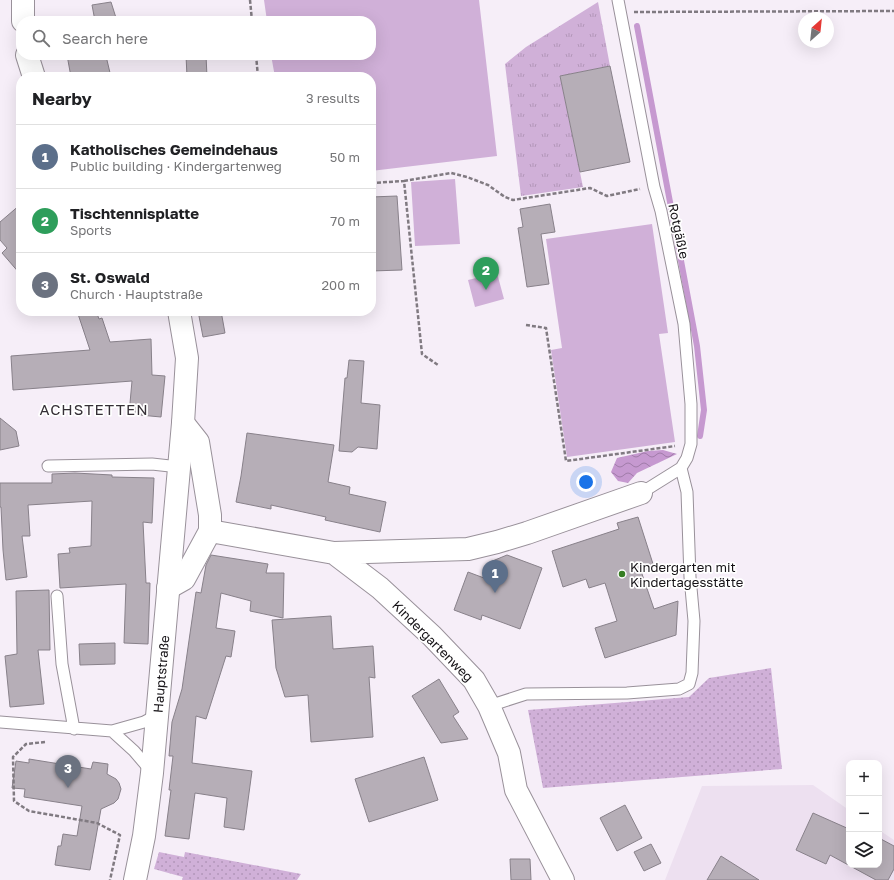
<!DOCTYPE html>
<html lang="en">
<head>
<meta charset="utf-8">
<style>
  :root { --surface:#fff; --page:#f2f2f2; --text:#202124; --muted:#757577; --line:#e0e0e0; --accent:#0b8043 }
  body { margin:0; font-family:"Golos Text",sans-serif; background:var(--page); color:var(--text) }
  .controls { position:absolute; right:12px; bottom:12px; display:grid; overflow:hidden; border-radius:8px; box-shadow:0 4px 16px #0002 }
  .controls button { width:36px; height:36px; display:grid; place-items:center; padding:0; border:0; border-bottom:1px solid var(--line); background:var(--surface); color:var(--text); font:20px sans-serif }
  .compass { position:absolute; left:798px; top:12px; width:36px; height:36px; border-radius:50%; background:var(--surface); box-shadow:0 4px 16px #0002; rotate:27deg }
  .you { position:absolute; left:586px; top:482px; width:14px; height:14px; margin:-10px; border:3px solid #fff; border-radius:50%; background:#1a73e8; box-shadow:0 0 0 6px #1a73e833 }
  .badge { display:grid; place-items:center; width:26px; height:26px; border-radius:50%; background:var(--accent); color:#fff; font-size:13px; font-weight:700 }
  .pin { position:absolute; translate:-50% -33px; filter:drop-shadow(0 1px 2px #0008) }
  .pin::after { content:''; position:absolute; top:21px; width:14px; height:12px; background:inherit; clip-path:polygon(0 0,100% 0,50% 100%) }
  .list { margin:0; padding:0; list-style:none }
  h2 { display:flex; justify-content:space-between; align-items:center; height:52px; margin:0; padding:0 16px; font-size:17px }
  h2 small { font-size:13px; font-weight:400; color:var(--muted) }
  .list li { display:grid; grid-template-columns:26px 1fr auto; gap:12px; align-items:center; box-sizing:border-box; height:64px; padding:0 16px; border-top:1px solid var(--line) }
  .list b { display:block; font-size:15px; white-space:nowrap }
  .list p { margin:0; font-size:13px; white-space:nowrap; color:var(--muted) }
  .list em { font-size:13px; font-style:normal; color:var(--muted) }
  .icon { flex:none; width:22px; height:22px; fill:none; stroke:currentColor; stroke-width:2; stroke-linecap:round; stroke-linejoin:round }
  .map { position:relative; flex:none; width:894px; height:880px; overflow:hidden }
  .search { position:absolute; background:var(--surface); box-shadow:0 4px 16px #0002; left:16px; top:16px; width:360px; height:44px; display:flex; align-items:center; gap:10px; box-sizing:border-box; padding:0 14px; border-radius:16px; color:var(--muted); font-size:15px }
  .panel { position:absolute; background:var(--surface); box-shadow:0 4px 16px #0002; left:16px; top:72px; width:360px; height:244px; border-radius:16px }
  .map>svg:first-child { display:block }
  .built { fill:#ede0f0 }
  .grass { fill:url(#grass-dots) }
  .park { fill:url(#park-tufts) }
  .garden { fill:#d0b0d8 }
  .water { fill:url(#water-waves) }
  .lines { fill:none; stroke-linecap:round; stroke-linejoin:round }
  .stream { stroke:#c699d0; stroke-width:6 }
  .building { fill:#b6aeb7; stroke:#88818a }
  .service-casing { stroke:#99919a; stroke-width:13 }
  .minor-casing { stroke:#99919a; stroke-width:24 }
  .tertiary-casing { stroke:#99919a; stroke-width:24 }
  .path { stroke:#807a81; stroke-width:2.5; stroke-dasharray:4 2; stroke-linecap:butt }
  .service { stroke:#fff; stroke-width:11 }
  .minor { stroke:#fff; stroke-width:22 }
  .tertiary { stroke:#fff; stroke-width:22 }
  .poi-dot { fill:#367e23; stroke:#fff; stroke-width:1.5 }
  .labels { text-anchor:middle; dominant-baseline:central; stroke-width:3.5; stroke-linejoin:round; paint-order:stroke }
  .street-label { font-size:13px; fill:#151216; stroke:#fff }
  .poi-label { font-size:13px; fill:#151216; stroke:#fff; text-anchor:start }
  .quarter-label { font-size:15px; letter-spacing:1px; fill:#363037; stroke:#fff }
</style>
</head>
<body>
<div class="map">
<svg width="894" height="880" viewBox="0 0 894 880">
  <defs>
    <pattern id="grass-dots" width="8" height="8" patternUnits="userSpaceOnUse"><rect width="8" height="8" fill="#d0b0d8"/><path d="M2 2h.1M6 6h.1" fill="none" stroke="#b296b9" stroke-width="1.8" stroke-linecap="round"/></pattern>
    <pattern id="park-tufts" width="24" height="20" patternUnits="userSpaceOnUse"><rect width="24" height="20" fill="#d0b0d8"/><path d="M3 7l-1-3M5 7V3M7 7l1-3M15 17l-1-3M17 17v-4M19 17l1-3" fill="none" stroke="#b296b9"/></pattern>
    <pattern id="water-waves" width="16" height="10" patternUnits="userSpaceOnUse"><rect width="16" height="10" fill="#c699d0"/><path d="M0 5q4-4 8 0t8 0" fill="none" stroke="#a07ba8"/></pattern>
  </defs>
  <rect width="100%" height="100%" fill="#f6eef8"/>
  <!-- built -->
  <path class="built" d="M813,785L849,810V865H879V830L894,840V880H665L702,786Z"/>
  <!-- grass -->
  <path class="grass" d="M771,668L782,769L543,788L528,710L689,697L709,678Z
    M159,852L184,857L185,852L301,874L297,880H182L183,877L154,869Z"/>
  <!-- park -->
  <path class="park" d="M598,2L610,66L560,76L583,187L521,196L505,64L526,47Z"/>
  <!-- garden -->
  <path class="garden" d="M264,0H479L497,156L371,171V77H275L271,55H371V21H267Z
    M455,179L460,244L415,246L411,182Z
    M652,224L668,333L659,334L675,442L567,457L551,350L562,348L546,239Z
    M497,273L504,299L475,307L468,280Z"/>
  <!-- water -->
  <path class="water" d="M663,450L677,454L637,473L628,483L618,481L611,472L617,458L648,451Z"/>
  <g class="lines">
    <!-- stream -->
    <path class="stream" d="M637,26L697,346L704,410L700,436"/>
  </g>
  <!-- building -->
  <path class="building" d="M111,2L117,21H95L92,5Z
    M67,55H92V59L106,56L111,77H71Z
    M186,55H206L207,77H187Z
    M610,66L630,162L580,172L560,76Z
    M397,196L402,270L371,271V197Z
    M21,204V275L2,253L7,248L0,240V222Z
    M550,204L555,232L541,234L549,284L527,287L518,228L523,227L520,209Z
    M77,311H96L99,319L102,318L110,342L151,339L152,375L165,376L161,417L129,414L132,381L13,390L11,356L90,350Z
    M198,311H221L225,333L203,337Z
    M349,360L364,361L361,403L380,405L377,449L358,447L352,452L339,451L345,378H347Z
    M0,418L16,431L19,446L0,450Z
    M247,433L334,445L328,482L350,487L349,494L386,502L380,532L325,520L326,517L271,505V509L236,502L241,476Z
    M75,473L112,475V477L154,478L152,523L143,522L146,583H150L148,644L124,643L126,584L60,588L58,554L70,553L69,548L91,546L92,501L28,505L30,536H22L27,577L6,580L3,550L1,507H0V483H52V474Z
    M638,517L654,567L641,571L654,609L678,601L676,635L605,658L595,628L617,621L605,583L589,588L586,579L563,587L552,551L619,529L617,523Z
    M211,555L268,564L266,573H284L283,618L250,611L251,601L221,593L216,628L235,631L231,657L226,656L206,719L196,716L192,763L252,771L244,830L224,827L227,798L195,793L189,839L165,836L171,790H169L173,756H169L172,722L182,689L196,592L201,593L206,565Z
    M507,555L542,568L520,629L482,615L481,620L454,610L468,572L484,578L490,562Z
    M49,590L50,650H38L44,704L10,707L5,656L17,654L16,591Z
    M331,616L333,649L373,646L375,678L369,677L373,737L311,742L308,695L285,697L276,668L272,620Z
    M115,643V664L80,665L79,644Z
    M439,679L459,712L453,716L468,739L441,743L412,696Z
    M424,757L438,800L369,822L355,779Z
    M29,759L91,769L93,762L108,764L107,774L116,779L119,783L121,789L118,799L114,803L101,809L90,870L55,865L58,846H61L63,834L77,836L82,806L24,797L25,789L12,788L16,761L29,763Z
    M625,805L642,838L617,851L600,818Z
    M813,813L849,829V865H879V838L894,846V869L888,880H876L830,855L826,864L796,850Z
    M651,844L661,863L644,871L634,852Z
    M721,856L759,880H707Z
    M510,859H530L531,880H511Z"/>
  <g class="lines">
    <!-- service casing -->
    <g class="service-casing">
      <path id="service" d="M618,0L654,187L661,211L684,324L691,404V444L687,458L681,468L641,493
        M48,466L152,464L179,467
        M57,596L62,664L74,729
        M489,706L526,694L627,693L679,689L689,684L692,673L694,621L690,577L687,492L681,468
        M0,722L112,731L134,751L152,772
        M112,731L144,722L157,715"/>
    </g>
    <!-- minor casing -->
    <g class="minor-casing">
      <path id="minor" d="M210,531L334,553L468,549L497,542L527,533L641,493
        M334,553L380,588L432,636L474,680L489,706L509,753L516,790L563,880
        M168,588L184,579L210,531V515L198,442L183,423"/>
    </g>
    <!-- tertiary casing -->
    <g class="tertiary-casing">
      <path id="tertiary" d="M23,21V0
        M27,55L34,77
        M135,880L144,836L152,773L183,423L187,358L179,311"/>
    </g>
    <!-- path -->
    <path class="path" d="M250,0L252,21
      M634,12L894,11
      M256,55L258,77
      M404,181L451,173L467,177L488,185L505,197L513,200L590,188L607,196L640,189
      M371,183L404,181L422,354L438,365
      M526,325L546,328L566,461L675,446
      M45,742L26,744L13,757L14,801L29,811L97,823L120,835L110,880"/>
    <!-- service -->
    <use href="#service" class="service"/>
    <!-- minor -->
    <use href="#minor" class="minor"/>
    <!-- tertiary -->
    <use href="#tertiary" class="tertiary"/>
  </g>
  <!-- markers -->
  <circle class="poi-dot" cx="622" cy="574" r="4"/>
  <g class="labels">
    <!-- street labels -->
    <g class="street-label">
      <text transform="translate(679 231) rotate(78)">Rotgäßle</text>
      <text transform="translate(433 641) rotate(45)">Kindergartenweg</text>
      <text transform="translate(161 674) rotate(-85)">Hauptstraße</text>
    </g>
    <!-- poi labels -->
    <g class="poi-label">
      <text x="630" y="567">Kindergarten mit<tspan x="630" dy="15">Kindertagesstätte</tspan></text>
    </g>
    <!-- quarter labels -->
    <g class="quarter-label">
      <text x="94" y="409">ACHSTETTEN</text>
    </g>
  </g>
</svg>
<div class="controls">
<button>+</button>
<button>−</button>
<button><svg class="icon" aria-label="layers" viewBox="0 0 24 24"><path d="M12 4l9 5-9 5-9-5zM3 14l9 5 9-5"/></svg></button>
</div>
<svg class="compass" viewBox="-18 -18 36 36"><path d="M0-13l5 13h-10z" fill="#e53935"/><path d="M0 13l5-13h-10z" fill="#757577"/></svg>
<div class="you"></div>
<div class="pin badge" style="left:495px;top:593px;background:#5c6f8a">1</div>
<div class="pin badge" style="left:486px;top:290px;background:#2e9e5b">2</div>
<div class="pin badge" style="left:68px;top:788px;background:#6b7280">3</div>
<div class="search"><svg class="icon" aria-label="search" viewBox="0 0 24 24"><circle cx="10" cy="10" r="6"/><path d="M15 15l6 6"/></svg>Search here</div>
<section class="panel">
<h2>Nearby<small>3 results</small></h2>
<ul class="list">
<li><span class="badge" style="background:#5c6f8a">1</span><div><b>Katholisches Gemeindehaus</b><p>Public building · Kindergartenweg</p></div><em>50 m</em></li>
<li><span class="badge" style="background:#2e9e5b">2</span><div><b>Tischtennisplatte</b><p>Sports</p></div><em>70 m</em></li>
<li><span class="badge" style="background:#6b7280">3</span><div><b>St. Oswald</b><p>Church · Hauptstraße</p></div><em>200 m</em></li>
</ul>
</section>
</div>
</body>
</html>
